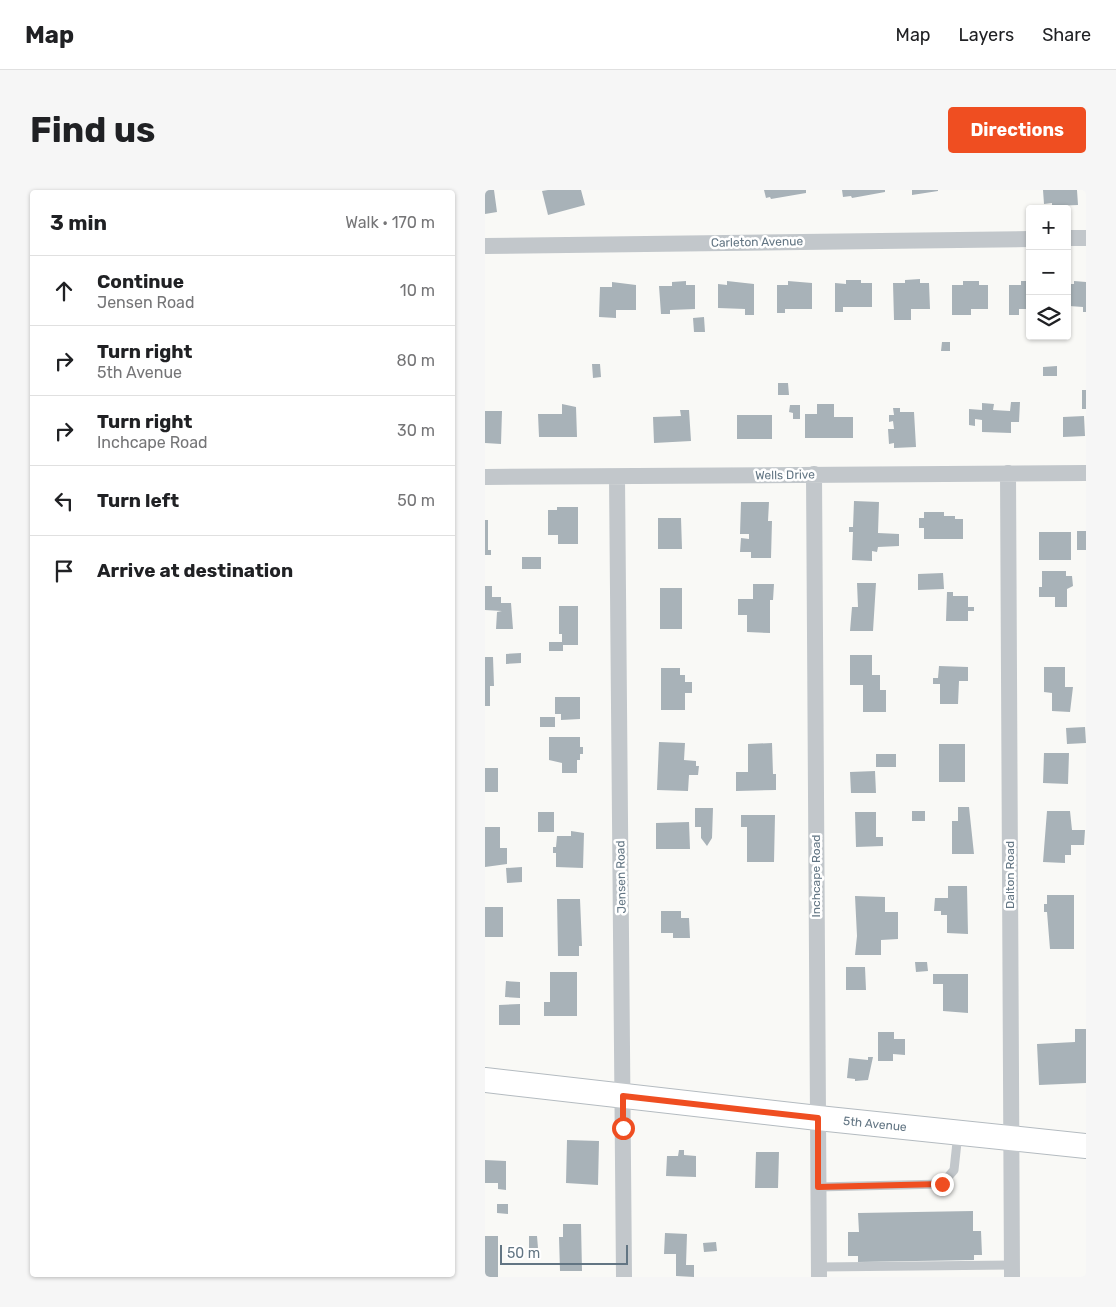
<!DOCTYPE html>
<html lang="en">
<head>
<meta charset="utf-8">
<style>
  :root { --surface:#fff; --page:#f6f6f6; --text:#202124; --muted:#757577; --line:#e0e0e0; --accent:#ef4e21 }
  body { margin:0; font-family:Rubik,sans-serif; background:var(--page); color:var(--text) }
  .controls { position:absolute; right:15px; top:15px; display:grid; overflow:hidden; border-radius:5px; box-shadow:0 1px 4px #0004 }
  .controls button { width:45px; height:45px; display:grid; place-items:center; padding:0; border:0; border-bottom:1px solid var(--line); background:var(--surface); color:var(--text); font:25px sans-serif }
  .scale { position:absolute; left:15px; bottom:12px; width:128px; box-sizing:border-box; padding-left:5px; border:2px solid #627583; border-top:0; font-size:14px; line-height:18px; white-space:nowrap; color:#627583; -webkit-text-stroke:4px #fff; paint-order:stroke }
  .stop { position:absolute; width:15px; height:15px; margin:-11px; border:4px solid #ef4e21; border-radius:50%; background:#fff }
  .stop.end { background:#ef4e21; border-color:#fff; box-shadow:0 1px 5px #0008 }
  .list { margin:0; padding:0; list-style:none }
  h2 { display:flex; justify-content:space-between; align-items:center; height:65px; margin:0; padding:0 20px; font-size:21px }
  h2 small { font-size:16px; font-weight:400; color:var(--muted) }
  .list li { display:grid; grid-template-columns:32px 1fr auto; gap:15px; align-items:center; box-sizing:border-box; height:70px; padding:0 20px; border-top:1px solid var(--line) }
  .list b { display:block; font-size:19px; white-space:nowrap }
  .list p { margin:0; font-size:16px; white-space:nowrap; color:var(--muted) }
  .list em { font-size:16px; font-style:normal; color:var(--muted) }
  .icon { flex:none; width:28px; height:28px; fill:none; stroke:currentColor; stroke-width:2; stroke-linecap:round; stroke-linejoin:round }
  .map { position:relative; flex:none; width:601px; height:1087px; overflow:hidden; border-radius:5px }
  header { display:flex; align-items:center; gap:30px; box-sizing:border-box; height:70px; padding:0 25px; background:var(--surface); border-bottom:1px solid var(--line) }
  header strong { font-size:24px }
  nav { display:flex; gap:28px; margin-inline-start:auto; font-size:18px }
  .intro { display:flex; align-items:center; justify-content:space-between; box-sizing:border-box; height:120px; padding:0 30px }
  h1 { margin:0; font-size:35px }
  .button { padding:12px 22px; border-radius:5px; background:var(--accent); color:#fff; font-size:18px; font-weight:700 }
  main { display:flex; gap:30px; padding:0 30px }
  aside { flex:1; background:var(--surface); border-radius:5px; box-shadow:0 1px 4px #0004 }
  .map>svg:first-child { display:block }
  .building { fill:#a8b2b8 }
  .lines { fill:none; stroke-linecap:round; stroke-linejoin:round }
  .secondary-casing { stroke:#b4bbc0; stroke-width:26 }
  .lane { stroke:#c2c7cb; stroke-width:9 }
  .street { stroke:#c2c7cb; stroke-width:16 }
  .secondary { stroke:#fff; stroke-width:24 }
  .route { stroke:#ef4e21; stroke-width:6 }
  .labels { text-anchor:middle; dominant-baseline:central; stroke-width:5; stroke-linejoin:round; paint-order:stroke }
  .street-label { font-size:12px; fill:#627583; stroke:#fff }
</style>
</head>
<body>
<header>
<strong>Map</strong>
<nav><a>Map</a><a>Layers</a><a>Share</a></nav>
</header>
<div class="intro"><h1>Find us</h1><a class="button">Directions</a></div>
<main>
<aside>
<h2>3 min<small>Walk · 170 m</small></h2>
<ul class="list">
<li><svg class="icon" aria-label="ahead" viewBox="0 0 24 24"><path d="M12 20V5M6 11l6-6 6 6"/></svg><div><b>Continue</b><p>Jensen Road</p></div><em>10 m</em></li>
<li><svg class="icon" aria-label="right" viewBox="0 0 24 24"><path d="M7 20v-9h11M14 6l5 5-5 5"/></svg><div><b>Turn right</b><p>5th Avenue</p></div><em>80 m</em></li>
<li><svg class="icon" aria-label="right" viewBox="0 0 24 24"><path d="M7 20v-9h11M14 6l5 5-5 5"/></svg><div><b>Turn right</b><p>Inchcape Road</p></div><em>30 m</em></li>
<li><svg class="icon" aria-label="left" viewBox="0 0 24 24"><path d="M17 20v-9H6M10 6l-5 5 5 5"/></svg><div><b>Turn left</b></div><em>50 m</em></li>
<li><svg class="icon" aria-label="arrive" viewBox="0 0 24 24"><path d="M6 21V4h12l-3 4 3 4H6"/></svg><div><b>Arrive at destination</b></div></li>
</ul>
</aside>
<div class="map">
<svg width="601" height="1087" viewBox="0 0 601 1087">
  <rect width="100%" height="100%" fill="#f9f9f6"/>
  <!-- building -->
  <path class="building" d="M0,0H9L12,22L0,24Z
    M63,0H96L100,15L63,25L57,1Z
    M279,0H321V3L286,9L285,7L281,8Z
    M357,0H400V2L367,8L366,6L358,7Z
    M427,0H453V1L427,5Z
    M558,0H592L593,15L567,16V13L559,14Z
    M435,89V93H444L445,119H426V130H409L408,93H420V90Z
    M361,90H376V93H387V117H358V122H350V93L361,94Z
    M201,91V95H210V119L185,120V124H176L174,96H187V92Z
    M242,91L269,94V125H260V119L233,118V94L242,95Z
    M303,91L327,93V119H300V123H292V95H303Z
    M478,91H494V95H503V119H486V125H467V95H478Z
    M536,91H545V119H534V125H524V95H536Z
    M589,91L601,92V122H598V117L584,116V94H589Z
    M127,92L151,95V120H131V128L114,127L115,97H127Z
    M219,127L220,142H209L208,128Z
    M457,152H465V161H456Z
    M107,174H115L116,187L108,188Z
    M572,176V186H558V177Z
    M293,193H303L304,205H293Z
    M597,200H601V219H597Z
    M526,212H535L534,232H526V243L497,242V230L490,229V236L484,235V219L497,220V213L509,214L508,220L525,221Z
    M77,214L91,217L92,247H54L53,224H77Z
    M332,214H349V227H368V248H320V224H332Z
    M305,215H315V229H308V223L304,222Z
    M408,218H415V222H429L431,257L409,258V253L404,254L403,239H409L408,231L404,232V225H409Z
    M195,220H204L206,251L169,253L168,227L196,226Z
    M0,221H17L16,254L0,253Z
    M252,225H287V249H252Z
    M599,226L600,246L578,247V227Z
    M369,311L394,312L393,343L414,344V356L393,357L392,362L387,361V371L367,370L368,342H364V337H368Z
    M256,312H284L283,331H287L286,368H266V362H255L256,348L264,349V344H255Z
    M72,317H93V354H73V345H63V320H72Z
    M439,322H459V326H470V329H478V349H439V338H434V328H439Z
    M173,328H196L197,359H173Z
    M0,330H3V360H6V365H0Z
    M592,341H601V360H592Z
    M554,342H586V370H554Z
    M37,367H56V379H37Z
    M557,381H581V386H587L588,396L582,399V417H570V407H554V397H557Z
    M458,383L459,399L433,400V384Z
    M372,393H391L388,441H365L367,417H373Z
    M268,394H289L288,410H285V443L262,442V425H253V409H268Z
    M0,396H7V407H16V413H26L28,439H11L12,422L17,421L0,420Z
    M175,398H197V439H175Z
    M462,402H468V406H483V417H489V421H483V431H461Z
    M74,416H93V455H78V461H64V452H77V444H74Z
    M36,463V473L21,474V464Z
    M365,465H387V485H395V500H401V522H378V495H365Z
    M0,467H8L9,496H5V516H0Z
    M454,476L483,477V491H474L473,514H455V494H448V488H453Z
    M559,477H580V497H588L585,522L567,521V503L559,502Z
    M176,478H195V485H200V492H207V503H200V520H176Z
    M70,507H95V529L76,530V524H70Z
    M55,527H70V537H55Z
    M600,537L601,553L582,554L581,538Z
    M64,547H95V557H98V564H95V570H92V583H77V573L64,570Z
    M174,552L200,553L199,570L211,571V576H214L213,585H204L203,601L172,600Z
    M287,553L288,584H291V600L251,601V582H263V554Z
    M454,554H480V592H454Z
    M559,563H584L583,594L558,593Z
    M391,564H411V577H391Z
    M0,578H13V602H0Z
    M390,581L391,603H366L365,582Z
    M473,617H484L489,664H467V631H473Z
    M210,618H228L227,648L222,656L216,648V637H210Z
    M427,621H440V631H427Z
    M562,621H585L587,640H600L599,655H586V665H580V673L558,672Z
    M53,622H69V642H53Z
    M370,622H391V647H398V656L371,657Z
    M256,625H290L289,672H262V637H256Z
    M204,632L205,659H171V633Z
    M0,637H15V658H22V674L0,677Z
    M86,641L99,643L98,678L71,677V663H68V657H71L72,646H86Z
    M37,677V692L22,693L21,678Z
    M463,696H482L483,744L462,743V725H456V721H449L450,708H463Z
    M562,705H589V759H565L562,722H559V714H562Z
    M370,706L400,707V722H413V749L396,750V765H370L372,746Z
    M72,709H95L97,756H94V766H73Z
    M0,717H18V747H0Z
    M176,721H196V728H204L205,748H188V743H176Z
    M430,772H442L443,781L431,782Z
    M361,777H380L381,800H361Z
    M65,782H92V826H59V812H65Z
    M448,784H483V823L458,821V794H448Z
    M21,791L35,792V808L20,807Z
    M35,814V835H14V815Z
    M590,839H601V893L554,895L552,854L590,852Z
    M393,842H409V849H420V865L408,864V871H393Z
    M383,867H388L383,890L370,891V889L362,888L364,868L383,870Z
    M82,950L114,951L113,995L81,993Z
    M194,960H199V965L211,966V987L181,986L182,966H193Z
    M271,962H294L293,998H270Z
    M0,970L21,971V1000L13,999V993H0Z
    M12,1014H23V1024L12,1023Z
    M488,1021V1041H496L497,1065H489V1070L373,1072V1066H363V1042H374L373,1023Z
    M78,1034H96L97,1081H75L74,1047H78Z
    M180,1043L202,1044L201,1075H209V1087L191,1086V1064H179Z
    M0,1046H13V1087H0Z
    M44,1046H52L53,1058H44Z
    M231,1052L232,1061L219,1062L218,1053Z"/>
  <g class="lines">
    <!-- secondary casing -->
    <g class="secondary-casing">
      <path id="secondary" d="M0,890L333,928L601,956"/>
    </g>
    <!-- lane -->
    <path class="lane" d="M333,997L457,994L469,980L473,943
      M334,1077L527,1075"/>
    <!-- street -->
    <path class="street" d="M582,48H601
      M0,56L545,49
      M523,283L527,1087
      M329,284L334,1087
      M0,287L601,283
      M132,287L139,1087"/>
    <!-- secondary -->
    <use href="#secondary" class="secondary"/>
  </g>
  <g class="lines">
    <!-- route -->
    <path class="route" d="M138,938V906L333,928V997L457,994"/>
  </g>
  <g class="labels">
    <!-- street labels -->
    <g class="street-label">
      <text transform="translate(272 52) rotate(-1)">Carleton Avenue</text>
      <text transform="translate(300 285) rotate(-1)">Wells Drive</text>
      <text transform="translate(525 685) rotate(-90)">Dalton Road</text>
      <text transform="translate(331 686) rotate(-90)">Inchcape Road</text>
      <text transform="translate(136 687) rotate(-91)">Jensen Road</text>
      <text transform="translate(390 934) rotate(6)">5th Avenue</text>
    </g>
  </g>
</svg>
<div class="controls">
<button>+</button>
<button>−</button>
<button><svg class="icon" aria-label="layers" viewBox="0 0 24 24"><path d="M12 4l9 5-9 5-9-5zM3 14l9 5 9-5"/></svg></button>
</div>
<div class="scale">50 m</div>
<div class="stop" style="left:138px;top:938px"></div>
<div class="stop end" style="left:457px;top:994px"></div>
</div>
</main>
</body>
</html>
